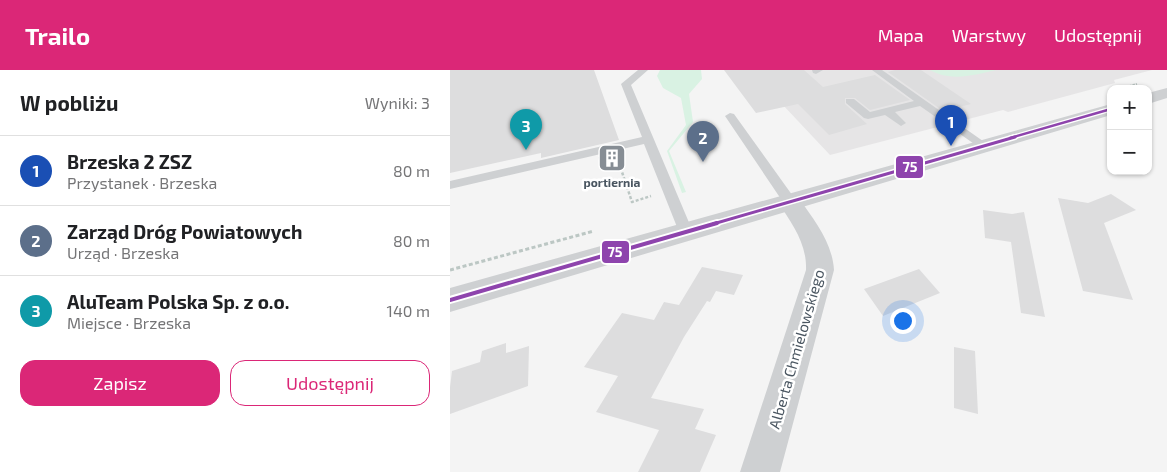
<!DOCTYPE html>
<html lang="pl">
<head>
<meta charset="utf-8">
<style>
  :root { --surface:#fff; --page:#f6f6f6; --text:#202124; --muted:#757577; --line:#e0e0e0; --accent:#db2777 }
  body { margin:0; font-family:"Exo 2",sans-serif; background:var(--page); color:var(--text) }
  .controls { position:absolute; right:15px; top:15px; display:grid; overflow:hidden; border-radius:10px; box-shadow:0 1px 4px #0004 }
  .controls button { width:45px; height:45px; display:grid; place-items:center; padding:0; border:0; border-bottom:1px solid var(--line); background:var(--surface); color:var(--text); font:25px sans-serif }
  .you { position:absolute; left:452px; top:250px; width:18px; height:18px; margin:-12px; border:4px solid #fff; border-radius:50%; background:#1a73e8; box-shadow:0 0 0 8px #1a73e833 }
  .badge { display:grid; place-items:center; width:32px; height:32px; border-radius:50%; background:var(--accent); color:#fff; font-size:16px; font-weight:700 }
  .pin { position:absolute; translate:-50% -41px; filter:drop-shadow(0 1px 2px #0008) }
  .pin::after { content:''; position:absolute; top:26px; width:18px; height:15px; background:inherit; clip-path:polygon(0 0,100% 0,50% 100%) }
  .list { margin:0; padding:0; list-style:none }
  h2 { display:flex; justify-content:space-between; align-items:center; height:65px; margin:0; padding:0 20px; font-size:21px }
  h2 small { font-size:16px; font-weight:400; color:var(--muted) }
  .list li { display:grid; grid-template-columns:32px 1fr auto; gap:15px; align-items:center; box-sizing:border-box; height:70px; padding:0 20px; border-top:1px solid var(--line) }
  .list b { display:block; font-size:19px; white-space:nowrap }
  .list p { margin:0; font-size:16px; white-space:nowrap; color:var(--muted) }
  .list em { font-size:16px; font-style:normal; color:var(--muted) }
  .actions { display:flex; gap:10px; padding:15px 20px }
  .actions a { flex:1; padding:11px 0; border:1px solid var(--accent); border-radius:15px; text-align:center; font-size:18px; color:var(--accent) }
  .actions .main { background:var(--accent); color:#fff }
  .map { position:relative; flex:none; width:717px; height:402px; overflow:hidden }
  header { display:flex; align-items:center; gap:30px; box-sizing:border-box; height:70px; padding:0 25px; background:var(--accent); color:#fff }
  header strong { font-size:24px }
  nav { display:flex; gap:28px; margin-inline-start:auto; font-size:18px }
  main { display:flex }
  aside { flex:1; background:var(--surface) }
  .map>svg:first-child { display:block }
  .education { fill:#e6e5e6 }
  .green { fill:#d9f2e3 }
  .building { fill:#ddddde }
  .lines { fill:none; stroke-linecap:round; stroke-linejoin:round }
  .path-far2 { stroke:#bcc7c4; stroke-width:2; stroke-dasharray:2.5 1; stroke-linecap:butt }
  .path-far1 { stroke:#bcc7c4; stroke-width:2.5; stroke-dasharray:3 2; stroke-linecap:butt }
  .path { stroke:#bcc7c4; stroke-width:3; stroke-dasharray:4 2.5; stroke-linecap:butt }
  .service { fill:#ced0d2; fill-rule:evenodd }
  .minor { fill:#ced0d2; fill-rule:evenodd }
  .tertiary { fill:#ced0d2; fill-rule:evenodd }
  .bus-1-far2-casing { stroke:#fff; stroke-width:5 }
  .bus-1-far1-casing { stroke:#fff; stroke-width:6 }
  .bus-1-casing { stroke:#fff; stroke-width:8 }
  .bus-1-far2 { stroke:#8e44ad; stroke-width:2.5 }
  .bus-1-far1 { stroke:#8e44ad; stroke-width:3 }
  .bus-1 { stroke:#8e44ad; stroke-width:4 }
  .labels { text-anchor:middle; dominant-baseline:central; stroke-width:5; stroke-linejoin:round; paint-order:stroke }
  .far-poi-label { font-size:12px; font-weight:bold; fill:#4a5661; stroke:#fff }
  .street-label { font-size:15px; fill:#4a5661; stroke:#fff }
  .line-badge { stroke:#fff; stroke-width:2 }
  .badge-label { font-size:14px; text-anchor:middle; font-weight:bold; fill:#fff }
</style>
</head>
<body>
<header>
<strong>Trailo</strong>
<nav><a>Mapa</a><a>Warstwy</a><a>Udostępnij</a></nav>
</header>
<main>
<aside>
<h2>W pobliżu<small>Wyniki: 3</small></h2>
<ul class="list">
<li><span class="badge" style="background:#1a4fb4">1</span><div><b>Brzeska 2 ZSZ</b><p>Przystanek · Brzeska</p></div><em>80 m</em></li>
<li><span class="badge" style="background:#5c6f8a">2</span><div><b>Zarząd Dróg Powiatowych</b><p>Urząd · Brzeska</p></div><em>80 m</em></li>
<li><span class="badge" style="background:#0f9aa8">3</span><div><b>AluTeam Polska Sp. z o.o.</b><p>Miejsce · Brzeska</p></div><em>140 m</em></li>
</ul>
<div class="actions"><a class="main">Zapisz</a><a>Udostępnij</a></div>
</aside>
<div class="map">
<svg width="717" height="402" viewBox="0 0 717 402">
  <rect width="100%" height="100%" fill="#f4f4f4"/>
  <!-- education -->
  <path class="education" d="M300,0H702L664,10L665,13L558,42L553,40L380,85Z"/>
  <!-- green -->
  <path class="green" d="M210,0H251L252,9L239,24L243,52L219,81L236,122L232,123L217,81L236,55L231,28L213,18L207,6Z
    M480,0H546C524,5 501,12 480,0Z"/>
  <!-- building -->
  <path class="building" d="M0,0H144L169,70L91,88V83L0,103Z
    M274,0H354L373,17L425,5L460,30L420,40L405,28H395V34L417,54L379,65L348,34L306,43Z
    M445,0H471L521,34L493,41L438,2Z
    M172,81L174,89L150,94L148,87Z
    M661,124L686,140L654,153L683,230L633,221L608,128L638,133Z
    M533,140L562,144L574,142L595,247L571,243L561,172L535,168Z
    M252,197L293,205L284,225L266,221L260,232L257,231L234,267L201,328L254,339L245,359L266,365L250,402H188L209,360L146,342L168,306L134,297L172,243L204,250L214,232L229,235Z
    M469,199L490,223L433,246L414,219Z
    M56,273V283L79,276L78,316L0,344V317L2,301L30,292L32,281Z
    M504,277L525,281L528,344L504,338Z"/>
  <g class="lines">
    <!-- path-far2 -->
    <path class="path-far2" d="M669,19L687,14"/>
    <!-- path-far1 -->
    <path class="path-far1" d="M169,93L182,132L201,126"/>
    <!-- path -->
    <path class="path" d="M0,200L144,161"/>
    <!-- service -->
    <path class="service" d="M188,0H198L181,15L243,162L241,166H231L229,162L194,74L0,119V111L192,67L171,14Z
      M362,0H373L366,4L363,3Z
      M422,0H432L540,76L538,78H530L470,36L445,42L456,53L451,56L435,45L418,49L414,48L396,33V29H404L420,42L464,31Z
      M280,43L284,44L345,129L347,132L345,135H335L275,46Z"/>
    <!-- minor -->
    <path class="minor" d="M340,125L348,127C364,150 382,171 384,200L330,402H290L356,200C357,173 342,154 328,132L332,127Z"/>
    <!-- tertiary -->
    <path class="tertiary" d="M717,18V28L698,34V23Z
      M661,34V45L0,242V218Z"/>
    <!-- bus-1-far2 casing -->
    <g class="bus-1-far2-casing">
      <path id="bus-1-far2" d="M560,68L661,39"/>
    </g>
    <!-- bus-1-far1 casing -->
    <g class="bus-1-far1-casing">
      <path id="bus-1-far1" d="M263,154L565,67"/>
    </g>
    <!-- bus-1 casing -->
    <g class="bus-1-casing">
      <path id="bus-1" d="M0,230L267,153"/>
    </g>
    <!-- bus-1-far2 -->
    <use href="#bus-1-far2" class="bus-1-far2"/>
    <!-- bus-1-far1 -->
    <use href="#bus-1-far1" class="bus-1-far1"/>
    <!-- bus-1 -->
    <use href="#bus-1" class="bus-1"/>
  </g>
  <!-- icons -->
  <defs>
    <g id="building-square" transform="scale(1.4375)"><rect x="-9" y="-9" width="18" height="18" rx="4" fill="#868d94" stroke="#fff"/><path d="M-4-6H4V6H1V3H-1V6H-4ZM-2.5-4.3h1.7v1.8h-1.7ZM.8-4.3h1.7v1.8H.8ZM-2.5-1h1.7V.8h-1.7ZM.8-1h1.7V.8H.8Z" fill="#fff"/></g>
  </defs>
  <g fill-rule="evenodd">
    <use href="#building-square" x="162" y="88"/>
  </g>
  <g class="labels">
    <!-- far-poi labels -->
    <g class="far-poi-label">
      <text x="162" y="112">portiernia</text>
    </g>
    <!-- street labels -->
    <g class="street-label">
      <text transform="translate(346 279) rotate(-74)">Alberta Chmielowskiego</text>
    </g>
  </g>
  <g class="line-badge">
    <rect x="445" y="85" width="29" height="24" rx="5" fill="#8e44ad"/>
    <rect x="151" y="170" width="29" height="24" rx="5" fill="#8e44ad"/>
  </g>
  <g class="badge-label">
    <text x="460" y="102">75</text>
    <text x="165" y="187">75</text>
  </g>
</svg>
<div class="controls">
<button>+</button>
<button>−</button>
</div>
<div class="you"></div>
<div class="pin badge" style="left:501px;top:76px;background:#1a4fb4">1</div>
<div class="pin badge" style="left:253px;top:92px;background:#5c6f8a">2</div>
<div class="pin badge" style="left:76px;top:80px;background:#0f9aa8">3</div>
</div>
</main>
</body>
</html>
